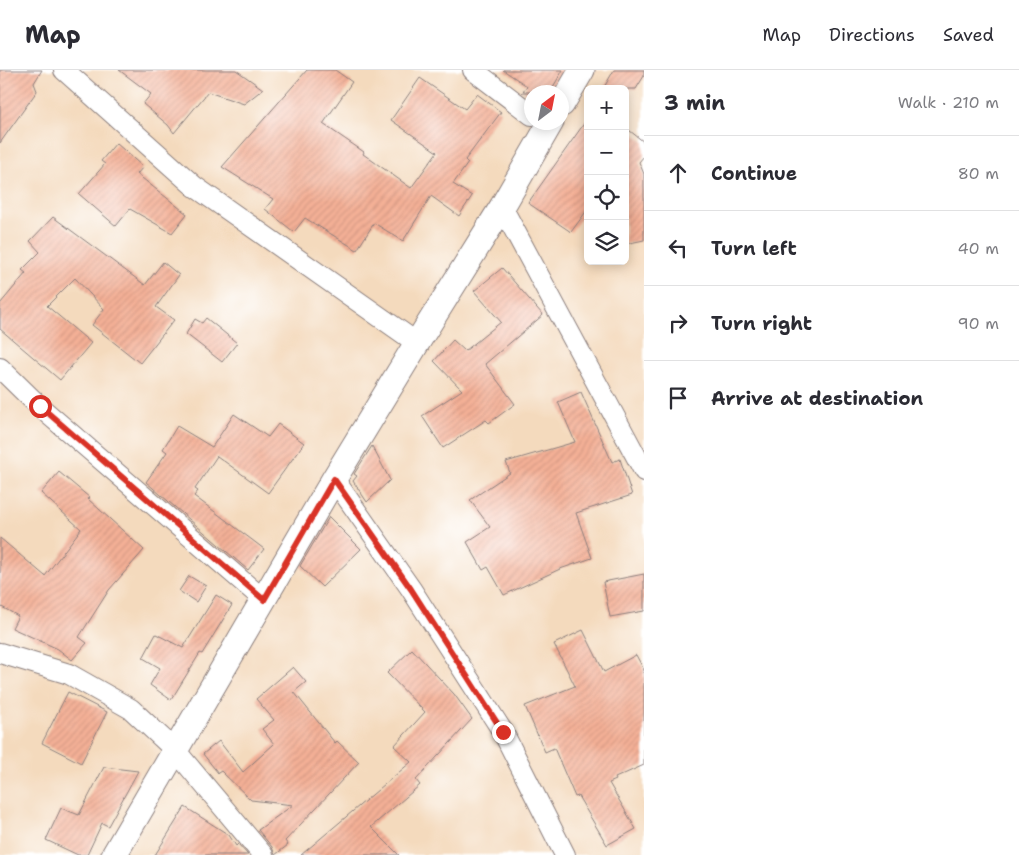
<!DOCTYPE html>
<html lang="en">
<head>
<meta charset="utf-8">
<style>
  :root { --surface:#fff; --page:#f2f2f3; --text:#2b2b33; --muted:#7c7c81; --line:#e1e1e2 }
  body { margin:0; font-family:"Shantell Sans",sans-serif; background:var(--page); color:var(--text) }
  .controls { position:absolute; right:15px; top:15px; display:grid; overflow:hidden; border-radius:8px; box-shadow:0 2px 12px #0003 }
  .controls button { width:45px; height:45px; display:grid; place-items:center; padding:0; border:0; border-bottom:1px solid var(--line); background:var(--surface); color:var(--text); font:25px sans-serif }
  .compass { position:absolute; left:524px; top:15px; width:45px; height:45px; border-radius:50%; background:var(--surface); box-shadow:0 2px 12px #0003; rotate:32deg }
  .stop { position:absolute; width:15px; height:15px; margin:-11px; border:4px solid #d93025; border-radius:50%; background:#fff }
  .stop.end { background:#d93025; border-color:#fff; box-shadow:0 1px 5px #0008 }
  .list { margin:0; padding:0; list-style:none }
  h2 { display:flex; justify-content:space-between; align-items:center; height:65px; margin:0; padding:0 20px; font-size:21px }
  h2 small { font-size:16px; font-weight:400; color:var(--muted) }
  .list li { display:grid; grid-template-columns:32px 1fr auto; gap:15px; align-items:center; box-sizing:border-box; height:75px; padding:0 20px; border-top:1px solid var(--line) }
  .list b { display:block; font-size:19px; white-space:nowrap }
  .list em { font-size:16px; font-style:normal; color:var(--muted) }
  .icon { flex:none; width:28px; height:28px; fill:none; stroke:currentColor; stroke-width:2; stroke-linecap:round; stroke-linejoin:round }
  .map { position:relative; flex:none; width:644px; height:785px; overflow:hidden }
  header { display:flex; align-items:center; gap:30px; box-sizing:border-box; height:70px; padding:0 25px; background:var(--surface); border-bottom:1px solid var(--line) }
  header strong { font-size:24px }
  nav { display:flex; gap:28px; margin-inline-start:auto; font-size:18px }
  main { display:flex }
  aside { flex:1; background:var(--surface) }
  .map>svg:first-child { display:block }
  .building { fill:url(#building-hatch) }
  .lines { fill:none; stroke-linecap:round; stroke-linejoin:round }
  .minor-casing { stroke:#8b7e7c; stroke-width:22 }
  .tertiary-casing { stroke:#8b7e7c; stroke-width:27 }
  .minor { stroke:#fff; stroke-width:20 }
  .tertiary { stroke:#fff; stroke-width:25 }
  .route { stroke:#d93025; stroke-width:6 }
</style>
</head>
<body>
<header>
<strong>Map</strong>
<nav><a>Map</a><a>Directions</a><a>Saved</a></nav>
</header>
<main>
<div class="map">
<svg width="644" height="785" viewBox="0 0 644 785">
  <defs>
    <pattern id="building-hatch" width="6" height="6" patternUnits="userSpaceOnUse" patternTransform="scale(1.25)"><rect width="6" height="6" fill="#f4b096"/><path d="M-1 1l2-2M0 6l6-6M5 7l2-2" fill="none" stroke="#d19782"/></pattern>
  </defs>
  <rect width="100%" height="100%" fill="#fff"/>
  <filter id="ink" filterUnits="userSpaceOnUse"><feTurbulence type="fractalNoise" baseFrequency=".02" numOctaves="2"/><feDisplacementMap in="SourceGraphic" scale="10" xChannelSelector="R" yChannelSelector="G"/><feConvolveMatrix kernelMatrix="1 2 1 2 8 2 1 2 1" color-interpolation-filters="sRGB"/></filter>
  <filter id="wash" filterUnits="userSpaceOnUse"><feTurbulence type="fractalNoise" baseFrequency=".0096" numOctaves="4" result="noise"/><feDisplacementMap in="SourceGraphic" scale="20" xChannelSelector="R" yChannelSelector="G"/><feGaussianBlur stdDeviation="1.12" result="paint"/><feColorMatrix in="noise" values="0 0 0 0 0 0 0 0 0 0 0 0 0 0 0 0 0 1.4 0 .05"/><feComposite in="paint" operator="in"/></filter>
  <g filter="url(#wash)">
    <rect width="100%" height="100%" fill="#f4dabd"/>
    <g id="blocks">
      <!-- building -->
      <path class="building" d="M0,0H42L34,13L37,21L0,73Z
        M119,0H236L263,19L244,34L208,22L174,63L168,55L143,34L151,24Z
        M307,0H335L352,12L323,54L364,82L363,84L411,118L437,82L391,50L420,8L465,39L477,24L501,42L465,90L468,93L453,114L472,126L459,146L431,126L403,171L374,153L357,180L305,148L294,162L265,139L273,129L222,97Z
        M503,0H563L550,22H523L527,16Z
        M614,0H644V6L636,19H603Z
        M588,48V139L571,162L528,133Z
        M625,57L644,72V86L639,92L644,104V170L625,174Z
        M116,73L143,97L137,104L187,144L172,163L130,139L116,156L79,124L105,94L101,91Z
        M53,147L145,215L163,192L179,205L156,237L174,250L140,293L92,255L104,239L75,208L47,236L91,273L60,310L0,259V234L26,203L22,200L40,182L30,171Z
        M502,198L543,245L485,294L515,334L489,353L486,350L443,378L422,346L462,320L434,291L453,270L465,281L501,252L474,221Z
        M206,248L237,273L222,292L186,264L195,249L202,253Z
        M581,322L612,392L620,389L632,425L576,443L592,488L560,499L504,525L488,497L483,500L467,472L490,457L470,430L510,403L506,392L575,372L558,332Z
        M234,344L268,367L278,354L304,373L268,423L217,386L195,419L198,421L194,426L264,479L248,500L146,412L167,382L163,379L177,356L212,377Z
        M372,376L390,410L367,432L353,411L357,406L354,404Z
        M59,402L90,428L88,429L144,480L109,520L79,567L87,573L72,590L58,579L12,558L18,546L0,536V468L45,506L81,459L41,423Z
        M329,447L361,479L322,517L300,496Z
        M644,504V541L610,547L603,512Z
        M189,506L206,516L196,532L179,521Z
        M216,525L232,535L202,584L200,583L171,630L150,615L160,598L143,588L156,564L183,578Z
        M583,560L604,602L636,585L644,600V695L615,708L616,710L609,713L636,759L607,775L578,726L575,727L554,678L545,682L525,636L575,616L554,574Z
        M412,579L454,624L472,649L416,710L420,715L371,757L399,785H301L411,692L394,676L425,642L387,603Z
        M293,597L306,612L294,622L335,673L337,671L359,692L285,771L288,775L275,785L272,777L258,760L293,735L251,730L221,701L218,703L203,684L219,671L243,702L274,674L262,659L274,650L256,629Z
        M68,622L107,642L81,693L42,673Z
        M104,697L138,701L108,756L102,753L87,785H78L46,770L61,738L79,745Z
        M185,737L229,765L236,776L238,774L248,785H155Z"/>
    </g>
  </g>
  <g filter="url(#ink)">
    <use href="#blocks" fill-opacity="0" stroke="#8b7e7c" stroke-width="1"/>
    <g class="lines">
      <!-- minor casing -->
      <g class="minor-casing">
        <path id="minor" d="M64,0L194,116L417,273
          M473,0L532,45
          M502,137L644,401
          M0,298L40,337L264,530
          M334,409L411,519L503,662L565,785
          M0,583L69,604L131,639L175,680L263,785"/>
      </g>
      <!-- tertiary casing -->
      <g class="tertiary-casing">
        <path id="tertiary" d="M562,34L582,0
          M114,785L334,409L417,273L502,137L551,52"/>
      </g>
      <!-- minor -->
      <use href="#minor" class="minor"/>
      <!-- tertiary -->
      <use href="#tertiary" class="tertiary"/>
    </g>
  </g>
  <g class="lines" filter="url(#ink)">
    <!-- route -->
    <path class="route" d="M40,336L264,530L334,409L411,519L503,662"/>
  </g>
</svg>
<div class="controls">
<button>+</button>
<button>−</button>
<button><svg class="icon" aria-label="locate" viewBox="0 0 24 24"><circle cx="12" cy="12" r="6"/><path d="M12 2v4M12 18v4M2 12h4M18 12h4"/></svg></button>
<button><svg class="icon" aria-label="layers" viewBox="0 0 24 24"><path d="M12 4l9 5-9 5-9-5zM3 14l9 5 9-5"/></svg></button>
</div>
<svg class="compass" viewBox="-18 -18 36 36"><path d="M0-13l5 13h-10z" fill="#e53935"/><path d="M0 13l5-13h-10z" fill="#7c7c81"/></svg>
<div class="stop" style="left:40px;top:336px"></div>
<div class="stop end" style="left:503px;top:662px"></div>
</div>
<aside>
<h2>3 min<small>Walk · 210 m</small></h2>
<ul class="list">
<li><svg class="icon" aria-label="ahead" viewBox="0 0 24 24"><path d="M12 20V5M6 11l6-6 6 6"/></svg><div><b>Continue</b></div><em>80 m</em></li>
<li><svg class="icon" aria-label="left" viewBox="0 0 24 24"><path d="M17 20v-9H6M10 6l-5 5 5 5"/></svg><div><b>Turn left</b></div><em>40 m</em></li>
<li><svg class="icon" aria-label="right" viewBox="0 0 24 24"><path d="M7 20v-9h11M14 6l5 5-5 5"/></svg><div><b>Turn right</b></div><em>90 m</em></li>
<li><svg class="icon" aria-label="arrive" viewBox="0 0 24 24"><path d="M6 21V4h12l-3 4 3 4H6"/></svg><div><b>Arrive at destination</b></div></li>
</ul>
</aside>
</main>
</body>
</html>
